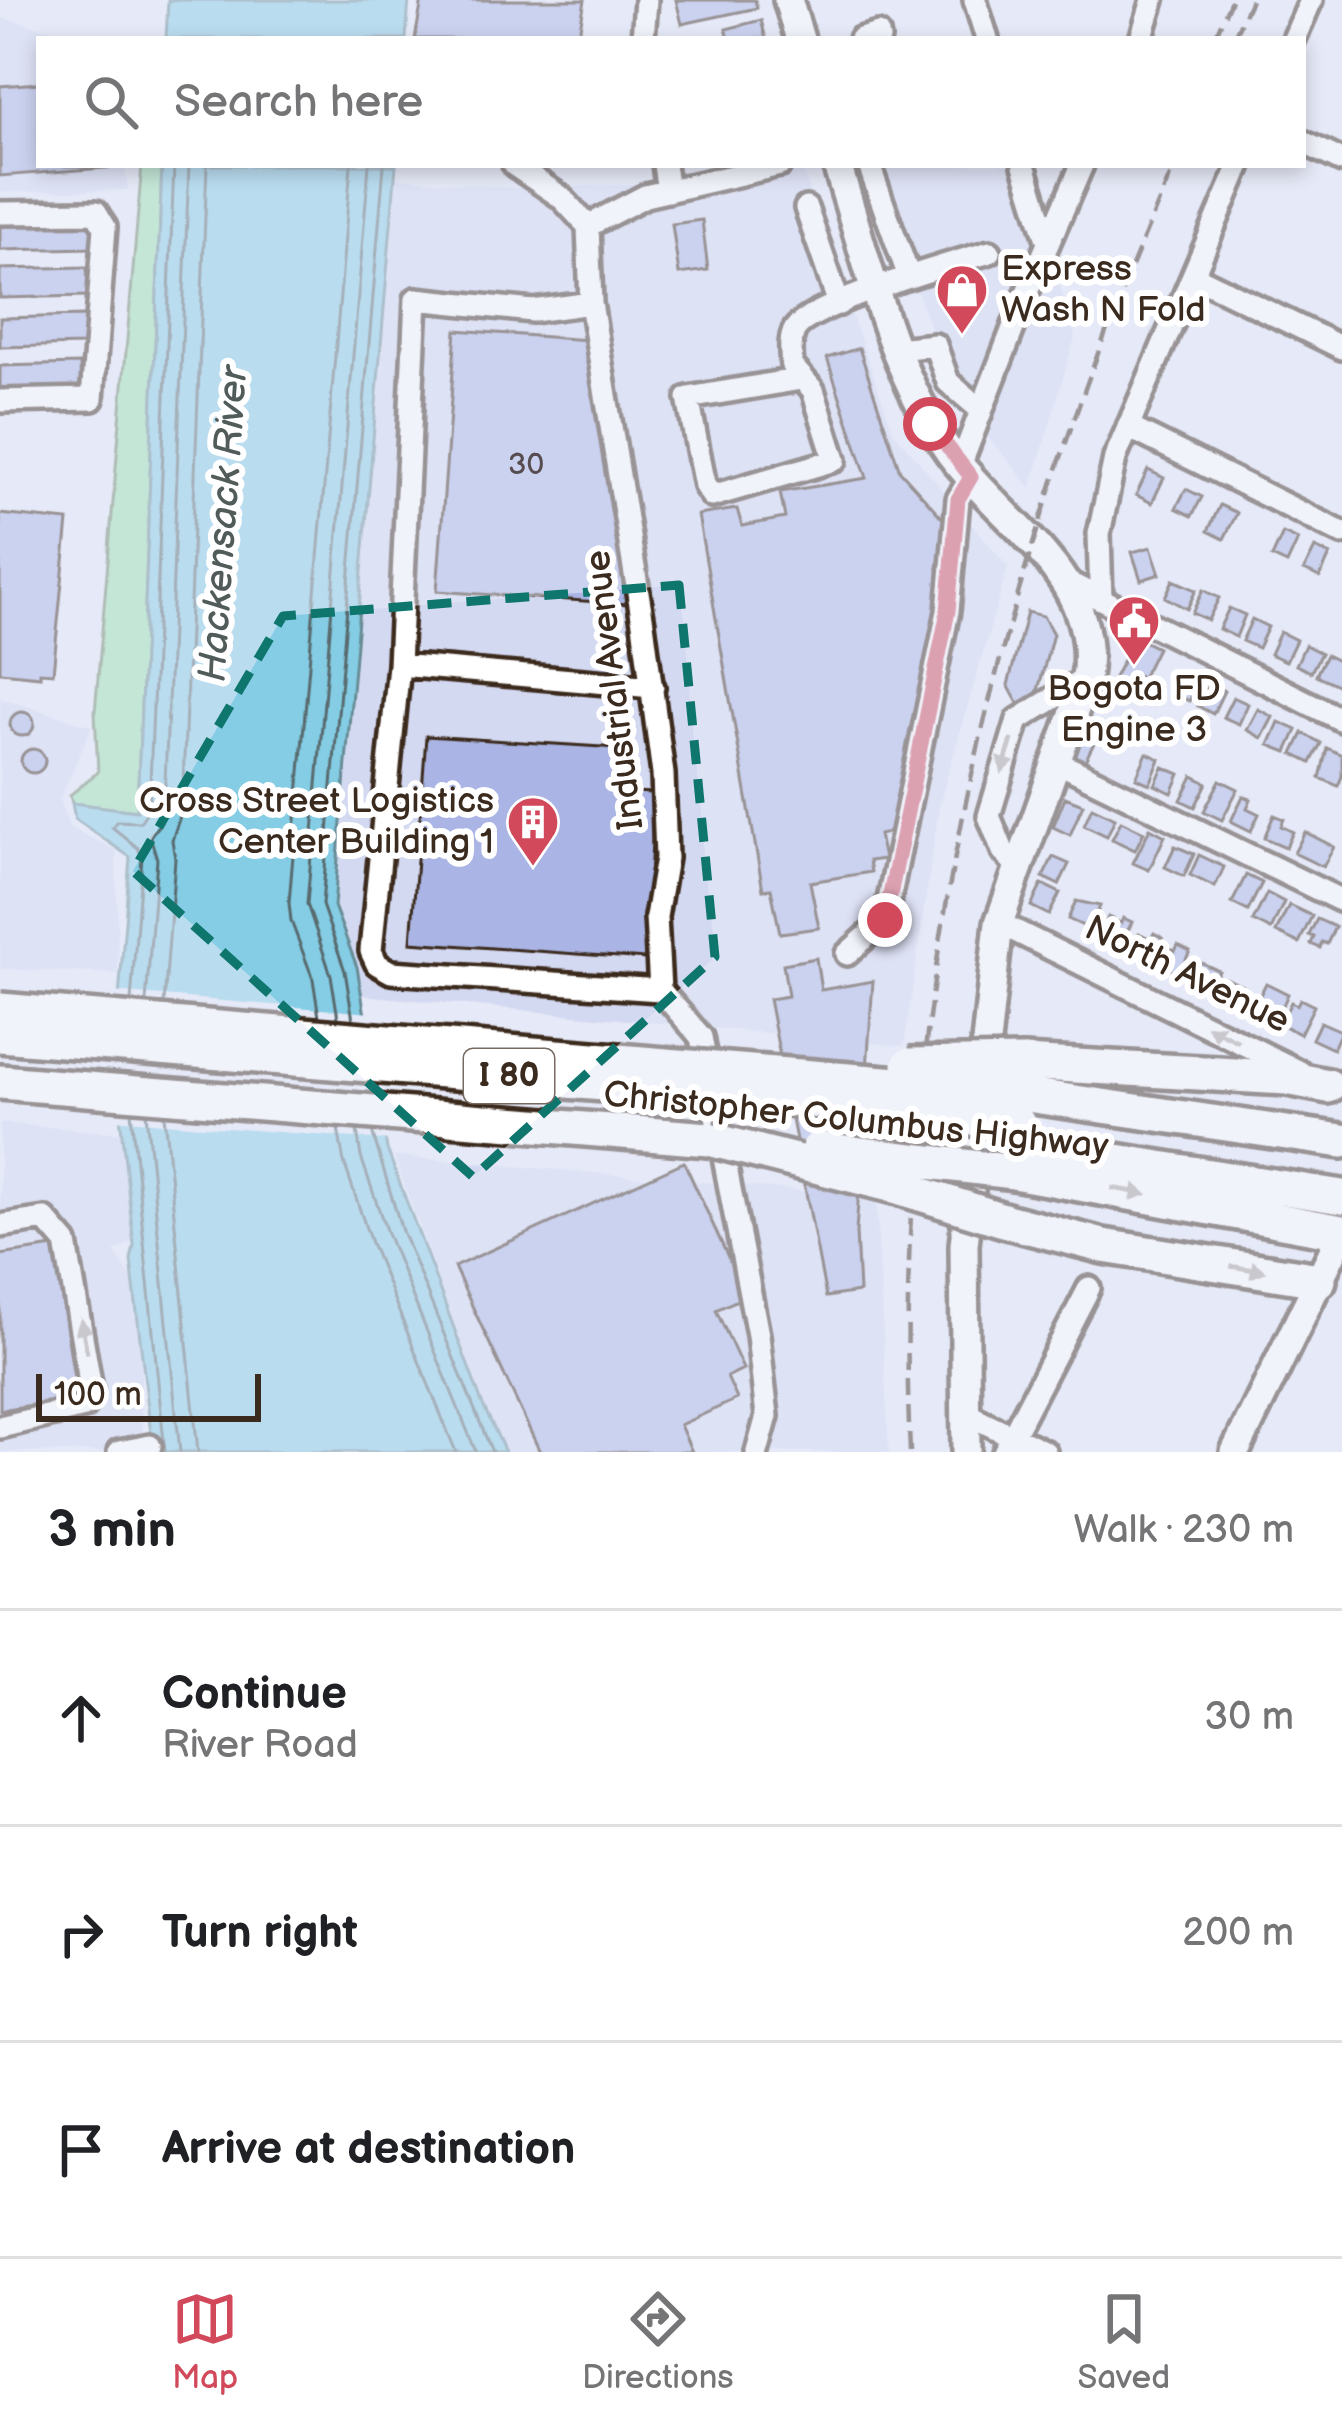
<!DOCTYPE html>
<html lang="en">
<head>
<meta charset="utf-8">
<style>
  :root { --surface:#fff; --page:#f6f6f6; --text:#202124; --muted:#757577; --line:#e0e0e0; --accent:#d1495b }
  body { margin:0; font-family:"Balsamiq Sans",sans-serif; background:var(--page); color:var(--text) }
  .scale { position:absolute; left:36px; bottom:30px; width:225px; box-sizing:border-box; padding-left:12px; border:6px solid #3b2a1e; border-top:0; font-size:33px; line-height:42px; white-space:nowrap; color:#3b2a1e; -webkit-text-stroke:9px #fff; paint-order:stroke }
  .stop { position:absolute; width:36px; height:36px; margin:-27px; border:9px solid #d1495b; border-radius:50%; background:#fff }
  .stop.end { background:#d1495b; border-color:#fff; box-shadow:0 3px 12px #0008 }
  .list { margin:0; padding:0; list-style:none }
  h2 { display:flex; justify-content:space-between; align-items:center; height:156px; margin:0; padding:0 48px; font-size:51px }
  h2 small { font-size:39px; font-weight:400; color:var(--muted) }
  .list li { display:grid; grid-template-columns:78px 1fr auto; gap:36px; align-items:center; box-sizing:border-box; height:216px; padding:0 48px; border-top:3px solid var(--line) }
  .list b { display:block; font-size:45px; white-space:nowrap }
  .list p { margin:0; font-size:39px; white-space:nowrap; color:var(--muted) }
  .list em { font-size:39px; font-style:normal; color:var(--muted) }
  .icon { flex:none; width:66px; height:66px; fill:none; stroke:currentColor; stroke-width:2; stroke-linecap:round; stroke-linejoin:round }
  .map { position:relative; flex:none; width:1342px; height:1452px; overflow:hidden }
  .search { position:absolute; background:var(--surface); box-shadow:0 6px 18px #0003; left:36px; right:36px; top:36px; height:132px; display:flex; align-items:center; gap:30px; box-sizing:border-box; padding:0 42px; border-radius:0px; color:var(--muted); font-size:45px }
  .sheet { height:804px; background:var(--surface) }
  nav { display:flex; justify-content:space-around; align-items:center; box-sizing:border-box; height:168px; border-top:3px solid var(--line); background:var(--surface); font-size:33px; color:var(--muted) }
  nav a { display:grid; justify-items:center; gap:6px }
  nav .on { color:var(--accent) }
  .map>svg:first-child { display:block }
  .built { fill:#d4d9f2 }
  .green { fill:#9ce2af; stroke:#6c8666; stroke-width:3 }
  .water { fill:#84cde5; stroke:#678c95; stroke-width:3 }
  .pier { fill:#e6e9f7 }
  .lines { fill:none; stroke-linecap:round; stroke-linejoin:round }
  .shore { stroke:#586b6e; stroke-width:3 }
  .building { fill:#aab5e5; stroke:#3b2a1e; stroke-width:3 }
  .minor-casing { stroke:#3b2a1e; stroke-width:30 }
  .major-casing { stroke:#3b2a1e; stroke-width:36 }
  .highway-casing { stroke:#3b2a1e; stroke-width:42 }
  .minor { stroke:#fff; stroke-width:21 }
  .major { stroke:#fff; stroke-width:27 }
  .highway { stroke:#fff; stroke-width:33 }
  .rail { stroke:#3b2a1e; stroke-width:4.5; stroke-dasharray:18 9; stroke-linecap:butt }
  .highway-bridge-casing { stroke:#3b2a1e; stroke-width:42; stroke-linecap:butt }
  .highway-bridge { stroke:#fff; stroke-width:33 }
  .oneway { fill:#a79f9a }
  .route { stroke:#d1495b; stroke-width:15 }
  .marked { fill:none; stroke:#0f766e; stroke-width:9; stroke-dasharray:24 15; stroke-linejoin:round }
  .labels { text-anchor:middle; dominant-baseline:central; stroke-width:12; stroke-linejoin:round; paint-order:stroke }
  .number-label { font-size:30px; fill:#574d50 }
  .shield { fill:#fff; stroke:#766a62; stroke-width:3 }
  .shield-label { font-size:33px; font-weight:bold; fill:#3b2a1e }
  .poi-label { font-size:36px; fill:#3b2a1e; stroke:#fff; text-anchor:start }
  .street-label { font-size:36px; fill:#3b2a1e; stroke:#fff }
  .water-label { font-size:39px; font-style:italic; fill:#515b5a; stroke:#fff }
</style>
</head>
<body>
<div class="map">
<svg width="1342" height="1452" viewBox="0 0 1342 1452">
  <rect width="100%" height="100%" fill="#e6e9f7"/>
  <filter id="ink" filterUnits="userSpaceOnUse"><feTurbulence type="fractalNoise" baseFrequency=".00833" numOctaves="2"/><feDisplacementMap in="SourceGraphic" scale="24" xChannelSelector="R" yChannelSelector="G"/><feConvolveMatrix kernelMatrix="1 2 1 2 8 2 1 2 1" color-interpolation-filters="sRGB"/></filter>
  <g filter="url(#ink)">
    <!-- built -->
    <path class="built" d="M0,18L94,39H39V165H125L128,190L0,192Z
      M802,165L815,213L894,432L1008,567L940,801L904,1046L361,995L334,907L395,178L526,189L747,179Z
      M873,165H1024L1075,337L1031,488L954,397Z
      M0,698L92,726L60,799L69,827L116,850L118,974L0,969Z
      M0,1123L122,1133L137,1239L114,1252L140,1290L142,1442L146,1452H0Z
      M394,1156L876,1197L889,1452H505L482,1403Z"/>
    <!-- green -->
    <path class="green" d="M142,165H162L137,811L72,803L70,795L98,772L95,712Z"/>
    <!-- water -->
    <path class="water" d="M168,0H409L406,39H166Z
      M162,165H396L334,906L357,967L387,1149L482,1403L505,1452H153L131,1260L134,1245L114,1061L130,857L75,819L72,803L137,811Z"/>
    <!-- pier -->
    <path class="pier" d="M113,992L371,1013L392,1141L113,1119L108,1061Z"/>
    <g class="lines">
      <!-- shore -->
      <path class="shore" d="M131,1001L142,857L138,848L112,827L117,821L140,822L149,809L174,165
        M146,1002L157,859L150,836L161,822L164,809L189,165
        M164,1004L175,859L172,840L182,810L207,165
        M319,1017L313,979L291,921L289,903L351,165
        M338,1018L331,975L307,904L369,165
        M353,1020L345,971L322,905L384,165
        M131,1112L165,1452
        M146,1113L180,1452
        M164,1115L198,1452
        M338,1129L344,1162L371,1243L456,1452
        M357,1130L361,1157L388,1236L476,1452
        M372,1131L402,1231L492,1452"/>
    </g>
    <!-- building -->
    <path class="building" d="M422,0H585L578,39H415Z
      M676,0H755L757,8L682,24Z
      M761,20L766,39H729L726,29Z
      M39,83V165L118,167L0,176V86Z
      M92,220L93,248L0,250V222Z
      M702,220L708,270L679,274L672,224Z
      M87,267L88,296L0,298V269Z
      M85,316V345L0,347V318Z
      M456,330L587,340L627,604L437,591Z
      M859,348L900,471L946,522L938,568H947L894,831L879,835L884,859L869,861L871,872L810,882L819,928L780,933L771,889L763,890L698,515L737,509L742,526L785,518L780,492L867,478L827,358Z
      M80,364L81,394L0,395V366Z
      M1148,470L1164,478L1152,503L1136,495Z
      M1186,489L1202,497L1192,516L1176,508Z
      M1220,505L1237,513L1224,539L1208,531Z
      M0,514L68,521L53,673L40,672V676L0,672Z
      M1283,533L1298,540L1287,564L1272,557Z
      M1151,547L1160,574L1141,580L1132,552Z
      M1315,548L1330,555L1320,577L1304,570Z
      M1173,580L1196,590L1187,609L1165,597Z
      M1203,590L1219,598L1208,620L1192,613Z
      M1229,608L1245,615L1236,637L1219,629Z
      M1027,612L1043,616L1053,634L1037,694L1019,705L1008,685Z
      M1252,619L1268,627L1258,648L1242,641Z
      M1280,632L1296,640L1286,661L1270,654Z
      M1135,637L1157,648L1142,678L1135,675L1127,691L1111,683Z
      M1305,645L1321,653L1311,672L1296,665Z
      M1326,655L1342,663V687L1316,675Z
      M1184,671L1200,679L1189,701L1173,693Z
      M1209,683L1224,691L1213,714L1198,706Z
      M1233,697L1248,704L1239,724L1223,717Z
      M1258,709L1273,717L1262,738L1247,730Z
      M10 724a12 12 0 1 1 24 0a12 12 0 1 1-24 0Z
      M1279,722L1297,730L1287,752L1269,745Z
      M1085,729L1098,735L1085,761L1072,755Z
      M1303,733L1321,743L1311,763L1293,754Z
      M426,736L633,749L630,792L655,793L645,959L411,942Z
      M1327,748L1342,755V776L1338,786L1320,778Z
      M21 761a12 12 0 1 1 24 0a12 12 0 1 1-24 0Z
      M1147,753L1160,759L1150,784L1136,778Z
      M1163,767L1180,774L1172,793L1155,785Z
      M1193,776L1207,783L1195,807L1181,800Z
      M1220,780L1238,789L1222,820L1204,811Z
      M1243,796L1251,799L1247,808L1259,814L1251,831L1231,821Z
      M1065,797L1083,804L1070,835L1053,827Z
      M1092,807L1115,818L1107,836L1084,825Z
      M1274,815L1284,819L1281,826L1293,832L1286,847L1264,838Z
      M1121,821L1144,832L1135,850L1112,839Z
      M1150,828L1165,836L1149,870L1133,863Z
      M1305,832L1334,847L1323,867L1294,853Z
      M1175,846L1194,854L1184,876L1165,867Z
      M1199,855L1224,867L1215,887L1190,875Z
      M1053,857L1069,864L1059,885L1043,877Z
      M1246,875L1262,883L1248,911L1232,903Z
      M1042,884L1060,893L1049,915L1031,906Z
      M1267,893L1284,902L1271,930L1253,921Z
      M1076,901L1100,906L1090,929L1068,919Z
      M1289,905L1312,916L1299,943L1276,932Z
      M1108,917L1121,923L1123,918L1132,922L1121,945L1100,935Z
      M1317,919L1335,927L1327,944L1322,942L1320,948L1311,944L1314,937L1309,935Z
      M1139,933L1151,939L1154,933L1163,938L1151,960L1130,949Z
      M1178,945L1190,951L1179,974L1160,965L1168,948L1175,951Z
      M816,958L821,990L873,981L856,1232L859,1292L826,1297L769,999L788,996L783,964Z
      M1198,961L1219,971L1211,988L1190,978Z
      M1226,978L1246,988L1238,1004L1218,995Z
      M1266,983L1288,994L1276,1021L1253,1009Z
      M1300,999L1314,1006L1300,1034L1280,1024L1291,1002L1297,1005Z
      M1320,1022L1341,1031L1333,1049L1312,1039Z
      M684,1162L746,1296L716,1310L743,1369L727,1377L737,1399L680,1425L692,1452H540L454,1267Z
      M54,1247L77,1398L0,1410V1255Z"/>
    <g class="lines">
      <!-- minor casing -->
      <g class="minor-casing">
        <path id="minor" d="M975,0L987,39
          M643,39L646,0
          M860,39L878,34L879,39
          M1141,39L1153,0
          M1294,39L1311,0
          M1303,142L1342,161
          M514,165L561,197L588,226
          M664,165L668,191
          M869,165L909,277
          M1024,165L1048,243
          M806,208L839,304
          M0,213L96,212L105,227L92,399L0,401
          M1193,275L1342,348
          M896,349L935,345L948,382L981,410
          M801,379L688,398L705,486L712,496L835,460L813,390L792,366C791,354 789,339 795,329C811,304 956,262 990,252
          M1128,427L1342,533
          M960,466L1025,297L1082,165
          M1067,582L1342,720
          M1101,599L1099,534L1115,458L1240,165
          M399,665L416,299L533,311L591,303
          M653,687L399,665L371,951L377,964L391,972L660,990
          M1055,761L1342,901
          M1018,867L1003,851L989,816L1018,720L1086,678
          M999,923L1300,1072
          M847,954L885,920L948,611L958,499L971,477
          M0,1226L45,1219L66,1243L91,1389L84,1407L0,1427
          M965,1413L1045,1452
          M119,1452L150,1446
          M757,1452L767,1416L758,1335L701,1037L660,990L656,917L666,858L663,774L643,623L591,303L588,226L645,196L780,165
          M1004,1452L1089,1288"/>
      </g>
      <!-- major casing -->
      <g class="major-casing">
        <path id="major" d="M788,0L800,39
          M837,165C868,261 890,370 950,453C1003,525 1101,576 1086,678L999,923L964,1245L966,1452
          M1235,1452L1342,1233"/>
      </g>
      <!-- highway casing -->
      <g class="highway-casing">
        <path id="highway" d="M1023,1063L1287,1078L1328,1086
          M0,1082L709,1139
          M1020,1094L1342,1141
          M1016,1145L1342,1197
          M1014,1172L1342,1232
          M1010,1222L1103,1246L1319,1280"/>
      </g>
      <!-- minor -->
      <use href="#minor" class="minor"/>
      <!-- major -->
      <use href="#major" class="major"/>
      <!-- highway -->
      <use href="#highway" class="highway"/>
      <!-- rail -->
      <path class="rail" d="M1214,39L1231,0
        M1233,39L1251,0
        M910,1452C890,1006 996,570 1175,165"/>
      <!-- highway-bridge casing -->
      <g class="highway-bridge-casing">
        <path id="highway-bridge" d="M0,1010L1020,1094
          M0,1035L824,1102L1018,1123
          M909,1065L1023,1063
          M709,1139L898,1187L1010,1222
          M818,1149L1014,1172"/>
      </g>
      <!-- highway-bridge -->
      <use href="#highway-bridge" class="highway-bridge"/>
    </g>
    <!-- one-way arrows -->
    <defs><path id="oneway-solid" d="M-6-.8H1V-3.2L6.5 0L1 3.2V.8H-6Z" transform="scale(3)"/></defs>
    <g class="oneway">
      <use href="#oneway-solid" transform="translate(1007 756) rotate(107)"/>
      <use href="#oneway-solid" transform="translate(1223 1034) rotate(-154)"/>
      <use href="#oneway-solid" transform="translate(1129 1191) rotate(10)"/>
      <use href="#oneway-solid" transform="translate(1248 1269) rotate(9)"/>
      <use href="#oneway-solid" transform="translate(84 1336) rotate(-100)"/>
    </g>
  </g>
  <g class="lines" filter="url(#ink)">
    <!-- route -->
    <path class="route" d="M885,920L948,611L958,499L971,477L930,424"/>
  </g>
  <!-- marked area -->
  <path d="M0 0H1342V1452H0ZM679,585L715,957L473,1177L133,871L283,616Z" fill="#e6e9f7" fill-opacity=".55" fill-rule="evenodd"/>
  <path class="marked" d="M679,585L715,957L473,1177L133,871L283,616Z"/>
  <!-- icons -->
  <defs>
    <g id="shop-pin" transform="scale(2.7)"><path d="M0 17L-7.5 6A9.5 9.5 0 1 1 7.5 6Z" fill="#d1495b" stroke="#fff"/><path d="M-5-2.5h2.3a2.7 3.5 0 0 1 5.4 0H5L5.5 6h-11ZM-1.5-2.5h3a1.5 2.3 0 0 0-3 0Z" fill="#fff"/></g>
    <g id="civic-pin" transform="scale(2.7)"><path d="M0 17L-7.5 6A9.5 9.5 0 1 1 7.5 6Z" fill="#d1495b" stroke="#fff"/><path d="M-.6-6.5H3V-4.5H.6V-3L4-1V1h2V6H-6V1h2V-1L-.6-3ZM-1.2 2.5V6h2.4V2.5Z" fill="#fff"/></g>
    <g id="building-pin" transform="scale(2.7)"><path d="M0 17L-7.5 6A9.5 9.5 0 1 1 7.5 6Z" fill="#d1495b" stroke="#fff"/><path d="M-4-6H4V6H1V3H-1V6H-4ZM-2.5-4.3h1.7v1.8h-1.7ZM.8-4.3h1.7v1.8H.8ZM-2.5-1h1.7V.8h-1.7ZM.8-1h1.7V.8H.8Z" fill="#fff"/></g>
  </defs>
  <g fill-rule="evenodd">
    <use href="#shop-pin" x="962" y="290"/>
    <use href="#civic-pin" x="1134" y="621"/>
    <use href="#building-pin" x="533" y="822"/>
  </g>
  <g class="labels">
    <!-- number labels -->
    <g class="number-label">
      <text x="526" y="465">30</text>
    </g>
    <!-- shield labels -->
    <rect class="shield" x="464" y="1049" width="90" height="54" rx="9"/>
    <g class="shield-label">
      <text x="509" y="1076">I 80</text>
    </g>
    <!-- poi labels -->
    <g class="poi-label">
      <text x="1001" y="269">Express<tspan x="1001" dy="41">Wash N Fold</tspan></text>
      <text x="1134" y="689" text-anchor="middle">Bogota FD<tspan x="1134" dy="41">Engine 3</tspan></text>
      <text x="494" y="801" text-anchor="end">Cross Street Logistics<tspan x="494" dy="41">Center Building 1</tspan></text>
    </g>
    <!-- street labels -->
    <g class="street-label">
      <text transform="translate(615 690) rotate(-97)">Industrial Avenue</text>
      <text transform="translate(1187 975) rotate(26)">North Avenue</text>
      <text transform="translate(856 1121) rotate(6)">Christopher Columbus Highway</text>
    </g>
    <!-- water labels -->
    <g class="water-label">
      <text transform="translate(224 524) rotate(-86)">Hackensack River</text>
    </g>
  </g>
</svg>
<div class="scale">100 m</div>
<div class="stop" style="left:930px;top:424px"></div>
<div class="stop end" style="left:885px;top:920px"></div>
<div class="search"><svg class="icon" aria-label="search" viewBox="0 0 24 24"><circle cx="10" cy="10" r="6"/><path d="M15 15l6 6"/></svg>Search here</div>
</div>
<section class="sheet">
<h2>3 min<small>Walk · 230 m</small></h2>
<ul class="list">
<li><svg class="icon" aria-label="ahead" viewBox="0 0 24 24"><path d="M12 20V5M6 11l6-6 6 6"/></svg><div><b>Continue</b><p>River Road</p></div><em>30 m</em></li>
<li><svg class="icon" aria-label="right" viewBox="0 0 24 24"><path d="M7 20v-9h11M14 6l5 5-5 5"/></svg><div><b>Turn right</b></div><em>200 m</em></li>
<li><svg class="icon" aria-label="arrive" viewBox="0 0 24 24"><path d="M6 21V4h12l-3 4 3 4H6"/></svg><div><b>Arrive at destination</b></div></li>
</ul>
</section>
<nav>
<a class="on"><svg class="icon" aria-label="map" viewBox="0 0 24 24"><path d="M3 6l6-2 6 2 6-2v14l-6 2-6-2-6 2zM9 4v14M15 6v14"/></svg>Map</a>
<a><svg class="icon" aria-label="directions" viewBox="0 0 24 24"><path d="M12 3l9 9-9 9-9-9zM9 14v-3h6M13 9l2 2-2 2"/></svg>Directions</a>
<a><svg class="icon" aria-label="saved" viewBox="0 0 24 24"><path d="M7 4h10v16l-5-4-5 4z"/></svg>Saved</a>
</nav>
</body>
</html>
